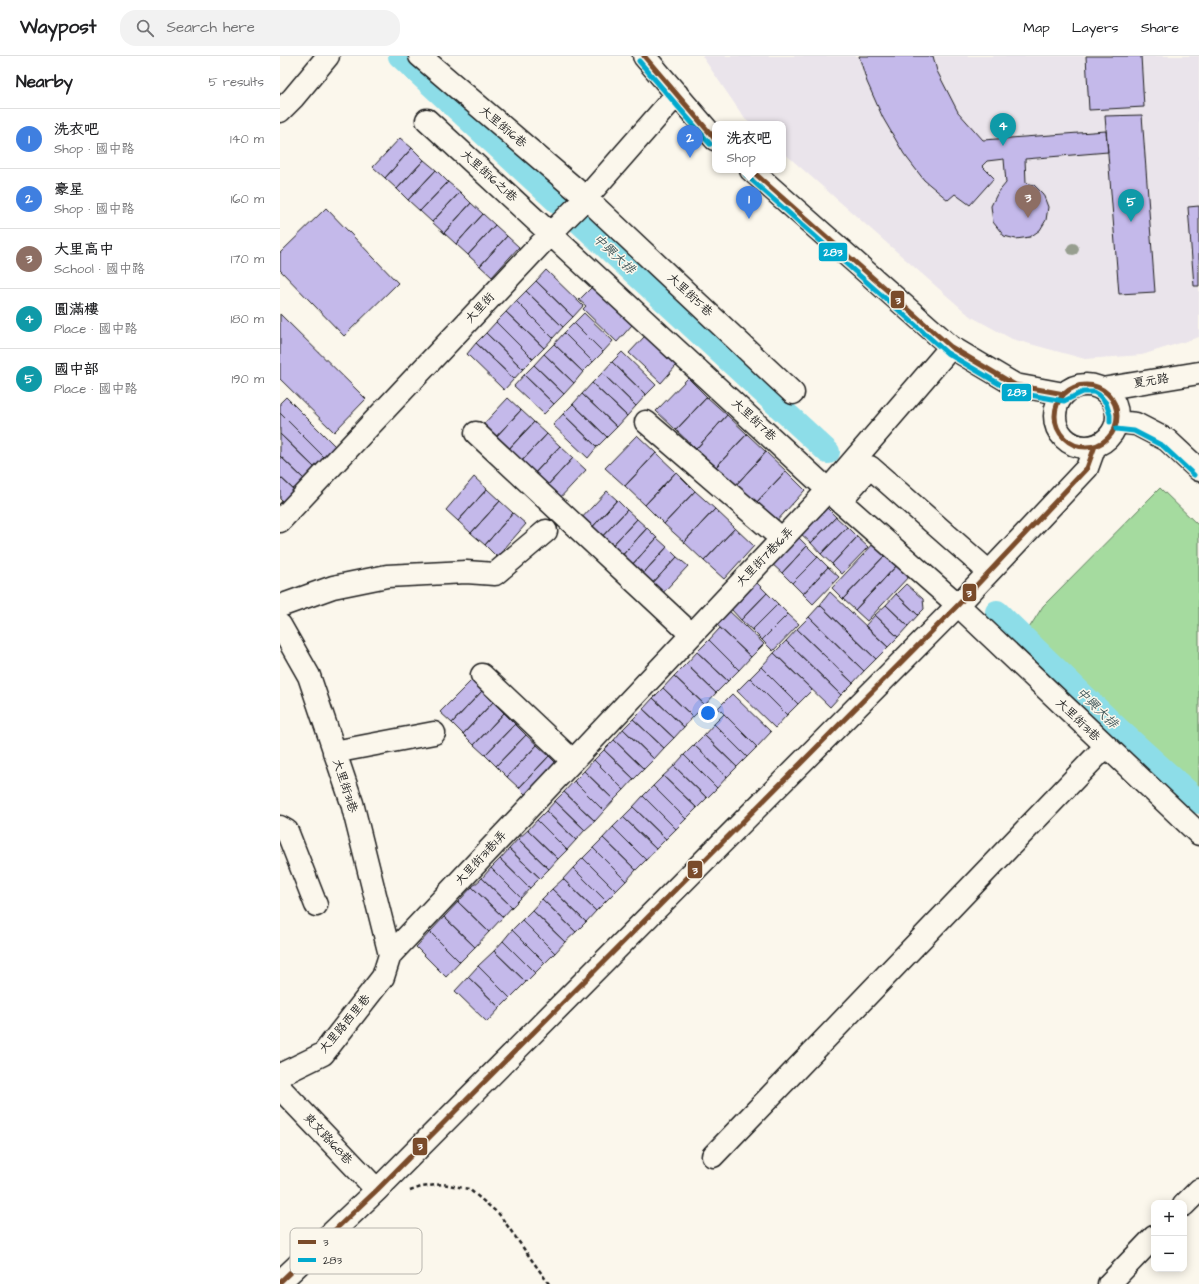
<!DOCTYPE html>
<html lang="en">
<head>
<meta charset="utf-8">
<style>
  :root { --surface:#fff; --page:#f2f2f2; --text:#202124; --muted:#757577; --line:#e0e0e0; --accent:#1a73e8 }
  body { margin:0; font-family:"Architects Daughter","LXGW WenKai TC",sans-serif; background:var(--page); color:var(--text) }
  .controls { position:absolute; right:12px; bottom:12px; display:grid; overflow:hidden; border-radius:8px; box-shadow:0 2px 10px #0003 }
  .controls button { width:36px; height:36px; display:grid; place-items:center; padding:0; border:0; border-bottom:1px solid var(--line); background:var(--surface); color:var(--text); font:20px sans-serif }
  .you { position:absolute; left:428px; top:657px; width:14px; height:14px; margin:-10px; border:3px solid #fff; border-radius:50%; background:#1a73e8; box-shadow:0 0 0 6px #1a73e833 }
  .badge { display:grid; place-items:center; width:26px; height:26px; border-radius:50%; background:var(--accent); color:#fff; font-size:13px; font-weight:700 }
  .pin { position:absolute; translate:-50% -33px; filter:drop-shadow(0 1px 2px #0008) }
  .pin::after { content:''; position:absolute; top:21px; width:14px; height:12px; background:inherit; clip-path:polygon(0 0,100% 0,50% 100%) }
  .popup { position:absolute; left:432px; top:65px; width:74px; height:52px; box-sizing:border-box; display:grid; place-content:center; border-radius:8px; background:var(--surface); filter:drop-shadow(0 1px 3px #0005); font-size:13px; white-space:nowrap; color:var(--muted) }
  .popup b { font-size:15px; color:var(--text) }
  .popup::after { content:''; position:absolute; left:50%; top:100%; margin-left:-8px; border:8px solid transparent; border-top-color:var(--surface) }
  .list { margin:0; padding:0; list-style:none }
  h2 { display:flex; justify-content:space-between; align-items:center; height:52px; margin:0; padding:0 16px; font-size:17px }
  h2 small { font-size:13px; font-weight:400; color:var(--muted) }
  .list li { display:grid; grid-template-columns:26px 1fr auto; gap:12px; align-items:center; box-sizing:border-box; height:60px; padding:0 16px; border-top:1px solid var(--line) }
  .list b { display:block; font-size:15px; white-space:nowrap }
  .list p { margin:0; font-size:13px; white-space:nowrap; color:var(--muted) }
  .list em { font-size:13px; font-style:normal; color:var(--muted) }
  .icon { flex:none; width:22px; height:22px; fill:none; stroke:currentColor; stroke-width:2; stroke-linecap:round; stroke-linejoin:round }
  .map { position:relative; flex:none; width:919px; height:1228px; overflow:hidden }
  header { display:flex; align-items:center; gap:24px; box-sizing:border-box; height:56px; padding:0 20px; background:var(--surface); border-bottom:1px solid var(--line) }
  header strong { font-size:19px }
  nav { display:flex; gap:22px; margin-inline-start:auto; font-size:14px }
  .search { width:280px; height:36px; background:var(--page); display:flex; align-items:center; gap:10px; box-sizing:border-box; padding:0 14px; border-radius:16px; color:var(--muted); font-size:15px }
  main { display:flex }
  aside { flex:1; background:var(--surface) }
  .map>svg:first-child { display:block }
  .built { fill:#eae4eb }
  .green { fill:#a5db9f; stroke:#607c5e }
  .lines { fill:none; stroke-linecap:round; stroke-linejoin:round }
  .canal { stroke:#8ddde8; stroke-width:24 }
  .building { fill:#c4b9ea; stroke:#1c1c1c }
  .minor-casing { stroke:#1c1c1c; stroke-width:25 }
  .path { stroke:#1c1c1c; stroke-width:2.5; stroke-dasharray:4 3; stroke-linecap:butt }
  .minor { stroke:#fbf7ec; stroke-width:22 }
  .bus-1-casing { stroke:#fbf7ec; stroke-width:8 }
  .bus-2-casing { stroke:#fbf7ec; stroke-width:8 }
  .bus-1 { stroke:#7a4b2a; stroke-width:5 }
  .bus-2 { stroke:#00a9ce; stroke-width:5 }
  .tree { fill:#979e8f }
  .labels { text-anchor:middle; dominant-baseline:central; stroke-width:3; stroke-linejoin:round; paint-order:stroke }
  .street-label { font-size:12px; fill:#1c1c1c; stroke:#fbf7ec }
  .water-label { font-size:13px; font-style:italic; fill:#3e5659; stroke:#fbf7ec }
  .key { fill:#fbf7ec; stroke:#b8b5ae; stroke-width:1 }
  .key-label { font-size:11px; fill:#1c1c1c }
  .line-badge { stroke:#fbf7ec; stroke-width:1.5 }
  .badge-label { font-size:11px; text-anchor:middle; font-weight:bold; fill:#fff }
</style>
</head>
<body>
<header>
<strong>Waypost</strong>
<div class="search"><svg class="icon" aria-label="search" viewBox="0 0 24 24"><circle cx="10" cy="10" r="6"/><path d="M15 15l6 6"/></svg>Search here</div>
<nav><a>Map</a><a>Layers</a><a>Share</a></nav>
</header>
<main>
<aside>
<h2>Nearby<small>5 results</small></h2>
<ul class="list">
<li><span class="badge" style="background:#3f7fe0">1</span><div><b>洗衣吧</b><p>Shop · 國中路</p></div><em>140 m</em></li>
<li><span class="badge" style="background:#3f7fe0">2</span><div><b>豪星</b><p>Shop · 國中路</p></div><em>160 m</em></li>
<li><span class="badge" style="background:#8d6e63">3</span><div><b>大里高中</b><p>School · 國中路</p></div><em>170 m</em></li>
<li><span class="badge" style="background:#0f9aa8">4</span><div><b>圓滿樓</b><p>Place · 國中路</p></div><em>180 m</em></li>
<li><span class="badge" style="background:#0f9aa8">5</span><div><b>國中部</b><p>Place · 國中路</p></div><em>190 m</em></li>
</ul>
</aside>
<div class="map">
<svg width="919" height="1228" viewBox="0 0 919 1228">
  <rect width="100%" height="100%" fill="#fbf7ec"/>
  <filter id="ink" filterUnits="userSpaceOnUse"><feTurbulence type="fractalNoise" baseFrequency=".025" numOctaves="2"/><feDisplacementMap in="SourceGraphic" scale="8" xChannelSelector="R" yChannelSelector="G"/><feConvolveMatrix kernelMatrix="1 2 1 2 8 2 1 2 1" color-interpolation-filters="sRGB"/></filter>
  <g filter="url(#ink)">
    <!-- built -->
    <path class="built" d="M422,0H919V281L862,299L805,303L732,283L690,260L503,96V68H471L465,63Z"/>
    <!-- green -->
    <path class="green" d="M880,432L919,470V738L744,580L763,550Z"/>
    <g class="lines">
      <!-- canal -->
      <path class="canal" d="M120,0L548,396
        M717,556L837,672L919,746"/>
    </g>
    <!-- building -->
    <path class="building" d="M579,0H653L657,15L678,56L703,84L826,75L828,96L745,103L746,127L754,129L763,138L768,151L766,164L760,174L750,181L736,183L724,180L713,166L711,150L717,138L726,127L724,103L707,105L702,110L714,122L690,149L675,138L668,144L644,124L624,98L603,62L587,26Z
      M806,0H861L864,51L809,54Z
      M862,59L875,236L839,238L825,60Z
      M120,82L132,92L105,122L93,111Z
      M132,92L144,104L117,133L105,122Z
      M144,104L156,114L128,144L117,133Z
      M156,114L168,126L140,155L128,144Z
      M168,126L180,136L152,166L140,155Z
      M180,136L191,147L164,177L152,166Z
      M191,147L203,158L176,188L164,177Z
      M919,150V230H914L908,151Z
      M46,152L118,227L64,280L0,214V197Z
      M203,158L215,169L188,199L176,188Z
      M215,169L227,180L200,210L188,199Z
      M227,180L239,191L212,221L200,210Z
      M266,214L303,250L293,261L256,225Z
      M256,225L293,261L283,271L246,235Z
      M312,231L352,269L337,286L303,253L306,250L299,244Z
      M246,235L283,271L273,282L236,245Z
      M236,245L273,282L264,292L226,256Z
      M226,256L264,292L253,303L216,266Z
      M304,257L333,285L323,296L294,267Z
      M0,258L86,343L54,376L0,323Z
      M216,266L253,303L243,313L206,277Z
      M294,267L323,296L313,306L284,277Z
      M206,277L243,313L234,323L196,287Z
      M284,277L313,306L303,316L274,288Z
      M365,280L396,310L381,327L349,297Z
      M196,287L234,323L224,334L187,298Z
      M274,288L303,316L294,327L264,298Z
      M342,296L376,329L366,339L332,306Z
      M264,298L294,327L284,338L254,309Z
      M332,306L366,339L356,350L322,317Z
      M254,309L284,338L274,348L244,319Z
      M322,317L356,350L347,360L312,327Z
      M244,319L274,348L264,358L234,330Z
      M408,322L427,341L396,374L376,355Z
      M312,327L347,360L337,371L302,338Z
      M302,338L337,371L327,381L293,348Z
      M6,341L56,391L45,402L0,357V347Z
      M427,341L447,359L416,393L396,374Z
      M228,342L241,354L213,384L200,372Z
      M293,348L327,381L317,391L283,358Z
      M241,354L254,366L226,396L213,384Z
      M0,357L45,402L35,412L0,378Z
      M283,358L317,391L308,402L273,369Z
      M447,359L467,378L436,411L416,393Z
      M254,366L267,378L239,408L226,396Z
      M0,378L35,412L24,423L0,400Z
      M267,378L280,390L252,420L239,408Z
      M467,378L486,396L455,430L436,411Z
      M357,379L376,397L345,430L325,412Z
      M280,390L293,402L265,432L252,420Z
      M486,396L506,415L475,448L455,430Z
      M376,397L396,416L365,449L345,430Z
      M0,400L24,423L14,434L0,421Z
      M293,402L306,414L278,444L265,432Z
      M506,415L525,434L495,467L475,448Z
      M396,416L415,435L384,468L365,449Z
      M0,421L14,434L3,446L0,443Z
      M194,421L207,433L178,465L166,454Z
      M207,433L220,445L191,477L178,465Z
      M327,435L337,444L308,476L298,466Z
      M415,435L435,453L404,486L384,468Z
      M337,444L347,454L318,485L308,476Z
      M220,445L233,457L205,489L191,477Z
      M546,451L556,461L531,487L520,477Z
      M435,453L455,472L424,505L404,486Z
      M347,454L357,463L328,494L318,485Z
      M233,457L246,468L217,501L205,489Z
      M556,461L567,471L541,498L531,487Z
      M357,463L367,472L338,504L328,494Z
      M567,471L577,481L552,508L541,498Z
      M367,472L377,482L348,513L338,504Z
      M455,472L474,490L444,523L424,505Z
      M517,480L527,490L502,517L491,507Z
      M577,481L588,491L562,518L552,508Z
      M377,482L387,491L358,523L348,513Z
      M596,485L608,496L563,543L552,532Z
      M527,490L538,501L512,527L502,517Z
      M387,491L397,501L368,532L358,523Z
      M608,496L619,507L575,554L563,543Z
      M397,501L408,510L379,541L368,532Z
      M538,501L548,511L523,538L512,527Z
      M619,507L631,518L587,565L575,554Z
      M548,511L559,521L533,548L523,538Z
      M477,527L487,537L461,564L451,553Z
      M626,528L643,543L644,553L638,559L616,538Z
      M550,536L608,591L596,603L540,549Z
      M487,537L498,548L472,574L461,564Z
      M616,538L638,559L628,570L606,549Z
      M498,548L508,558L482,584L472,574Z
      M540,549L596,603L584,615L529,561Z
      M606,549L628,570L618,581L595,559Z
      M447,553L484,588L471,601L434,566Z
      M508,558L519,568L493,595L482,584Z
      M595,559L618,581L608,591L585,570Z
      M529,561L584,615L573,627L517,573Z
      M440,572L471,601L459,614L429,584Z
      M517,573L573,627L561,639L506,585Z
      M429,584L459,614L448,625L417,596Z
      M506,585L561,639L550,651L494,597Z
      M417,596L448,625L436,637L406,608Z
      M494,597L532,634L518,648L481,611Z
      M406,608L436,637L425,649L394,620Z
      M481,611L518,648L507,659L470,622Z
      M394,620L425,649L413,661L383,632Z
      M470,622L507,659L495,672L457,635Z
      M191,625L202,635L172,667L160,656Z
      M383,632L413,661L404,671L373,642Z
      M202,635L213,646L183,678L172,667Z
      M452,638L491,676L477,691L438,652Z
      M373,642L404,671L394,682L363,653Z
      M213,646L224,657L194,689L183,678Z
      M363,653L394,682L384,692L353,663Z
      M224,657L235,668L205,699L194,689Z
      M444,658L477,691L467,701L434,668Z
      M353,663L384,692L374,703L343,673Z
      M235,668L246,679L216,710L205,699Z
      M434,668L467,701L457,711L424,679Z
      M343,673L374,703L364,713L334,684Z
      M246,679L257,689L227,721L216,710Z
      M424,679L457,711L447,721L414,689Z
      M334,684L364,713L354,723L324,694Z
      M257,689L269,700L239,732L227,721Z
      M414,689L447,721L437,732L404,699Z
      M324,694L354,723L344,734L314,704Z
      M404,699L437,732L427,742L394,710Z
      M269,700L280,711L250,743L239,732Z
      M314,704L344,734L334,744L304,715Z
      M394,710L427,742L417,752L383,720Z
      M304,715L334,744L324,755L294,725Z
      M383,720L417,752L406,763L373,730Z
      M294,725L324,755L315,765L284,736Z
      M373,730L406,763L396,773L363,740Z
      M284,736L315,765L305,774L275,745Z
      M363,740L396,773L386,783L353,751Z
      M275,745L305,774L296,784L266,755Z
      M353,751L386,783L376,793L343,761Z
      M266,755L296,784L287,794L257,764Z
      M343,761L376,793L366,804L333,771Z
      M257,764L287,794L278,803L248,774Z
      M333,771L366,804L356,814L323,782Z
      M248,774L278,803L269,813L238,783Z
      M323,782L356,814L346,825L313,792Z
      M238,783L269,813L260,822L229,793Z
      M313,792L346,825L336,835L303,802Z
      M229,793L260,822L250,832L220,803Z
      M303,802L336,835L326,845L293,812Z
      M220,803L250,832L241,842L211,812Z
      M211,812L241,842L232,851L202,822Z
      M293,812L326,845L316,855L283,823Z
      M202,822L232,851L223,861L192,831Z
      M283,823L316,855L306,866L272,833Z
      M192,831L223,861L209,876L178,846Z
      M272,833L306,866L296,876L262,843Z
      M262,843L296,876L285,886L252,854Z
      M178,846L209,876L195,891L164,861Z
      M252,854L285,886L275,897L242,864Z
      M164,861L195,891L180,906L150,876Z
      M242,864L275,897L265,907L232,874Z
      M232,874L265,907L255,917L223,885Z
      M150,876L180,906L166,921L136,891Z
      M223,885L255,917L246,926L214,895Z
      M214,895L246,926L230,942L198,910Z
      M198,910L230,942L220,952L188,921Z
      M188,921L220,952L207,966L175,935Z"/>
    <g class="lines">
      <!-- minor casing -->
      <g class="minor-casing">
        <path id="minor" d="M140,0L306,142L513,337
          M364,0L435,83
          M0,55L13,42L48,0
          M147,64L560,445L678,549L919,778
          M471,114L671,291L735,329L784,338
          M775 360a31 31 0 1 1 62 0a31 31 0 1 1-62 0Z
          M822,333L919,317
          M366,366L502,483
          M837,366L856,368L887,384L919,414
          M196,377L411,578
          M560,445L590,411L709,516
          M0,465L271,177L306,142L397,38
          M0,550L53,531L107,520L186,516L215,518L266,475
          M0,569L29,620L72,747L110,899
          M202,619L293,705
          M54,696L154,677
          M0,771L7,775L36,849
          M0,1019L43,998L103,921L110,899L549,433L671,291
          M0,1032L97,1134
          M433,1100L826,690
          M904,1149L919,1134
          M0,1226L97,1134L678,549L807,412L815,390
          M829,1228L874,1181"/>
      </g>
      <!-- path -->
      <path class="path" d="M130,1135L141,1131L163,1128L189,1133L219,1158L269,1228"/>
      <!-- minor -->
      <use href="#minor" class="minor"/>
      <!-- bus-1 casing -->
      <g class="bus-1-casing">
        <path id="bus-1" d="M364,0L435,83
          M471,114L671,291L735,329L784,338
          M775 360a31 31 0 1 1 62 0a31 31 0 1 1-62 0Z
          M0,1226L97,1134L678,549L807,412L815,390"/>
      </g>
      <!-- bus-2 casing -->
      <g class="bus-2-casing">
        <path id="bus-2" d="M359,5L430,88
          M466,119L667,297L733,336L784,345L803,336H814L819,339L826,347L830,359V366
          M836,373L854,375L883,390L914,419"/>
      </g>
      <!-- bus-1 -->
      <use href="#bus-1" class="bus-1"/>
      <!-- bus-2 -->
      <use href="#bus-2" class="bus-2"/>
    </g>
    <!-- trees -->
    <circle class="tree" cx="793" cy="193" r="6"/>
  </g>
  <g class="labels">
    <!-- street labels -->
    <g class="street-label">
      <text transform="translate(223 71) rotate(40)">大里街16巷</text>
      <text transform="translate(209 120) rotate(42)">大里街16之1巷</text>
      <text transform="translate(410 239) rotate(43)">大里街5巷</text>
      <text transform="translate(200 252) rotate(-47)">大里街</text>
      <text transform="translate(871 325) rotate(-9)">夏元路</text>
      <text transform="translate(474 364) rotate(43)">大里街7巷</text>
      <text transform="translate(485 501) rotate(-46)">大里街7巷16弄</text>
      <text transform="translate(798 664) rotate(44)">大里街31巷</text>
      <text transform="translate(65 730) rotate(72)">大里街31巷</text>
      <text transform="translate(201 802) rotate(-47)">大里街31巷1弄</text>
      <text transform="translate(65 968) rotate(-50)">大里路西里巷</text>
      <text transform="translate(48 1083) rotate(47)">爽文路168巷</text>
    </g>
    <!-- water labels -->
    <g class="water-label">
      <text transform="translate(334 198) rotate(43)">中興大排</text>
      <text transform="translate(817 652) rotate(44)">中興大排</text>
    </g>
  </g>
  <!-- legend -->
  <rect x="10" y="1172" width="132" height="46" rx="6" class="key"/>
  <rect x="18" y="1184" width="18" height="4" fill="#7a4b2a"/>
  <rect x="18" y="1202" width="18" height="4" fill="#00a9ce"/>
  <g class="key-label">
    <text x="43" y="1190">3</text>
    <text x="43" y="1208">283</text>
  </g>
  <g class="line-badge">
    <rect x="538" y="186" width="30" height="20" rx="4" fill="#00a9ce"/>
    <rect x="610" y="234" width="15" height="19" rx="4" fill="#7a4b2a"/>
    <rect x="721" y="327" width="31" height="19" rx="4" fill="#00a9ce"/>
    <rect x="682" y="527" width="15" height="19" rx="4" fill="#7a4b2a"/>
    <rect x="407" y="804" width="16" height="19" rx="4" fill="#7a4b2a"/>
    <rect x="132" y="1081" width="16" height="19" rx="4" fill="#7a4b2a"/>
  </g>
  <g class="badge-label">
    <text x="553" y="200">283</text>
    <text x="618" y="248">3</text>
    <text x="737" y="340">283</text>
    <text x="689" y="541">3</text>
    <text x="415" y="818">3</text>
    <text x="140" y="1094">3</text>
  </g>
</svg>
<div class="controls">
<button>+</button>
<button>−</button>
</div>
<div class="you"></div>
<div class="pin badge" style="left:469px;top:163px;background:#3f7fe0">1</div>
<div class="popup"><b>洗衣吧</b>Shop</div>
<div class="pin badge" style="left:410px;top:102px;background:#3f7fe0">2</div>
<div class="pin badge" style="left:748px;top:162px;background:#8d6e63">3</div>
<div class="pin badge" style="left:723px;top:90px;background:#0f9aa8">4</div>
<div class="pin badge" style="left:851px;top:166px;background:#0f9aa8">5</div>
</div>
</main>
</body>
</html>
